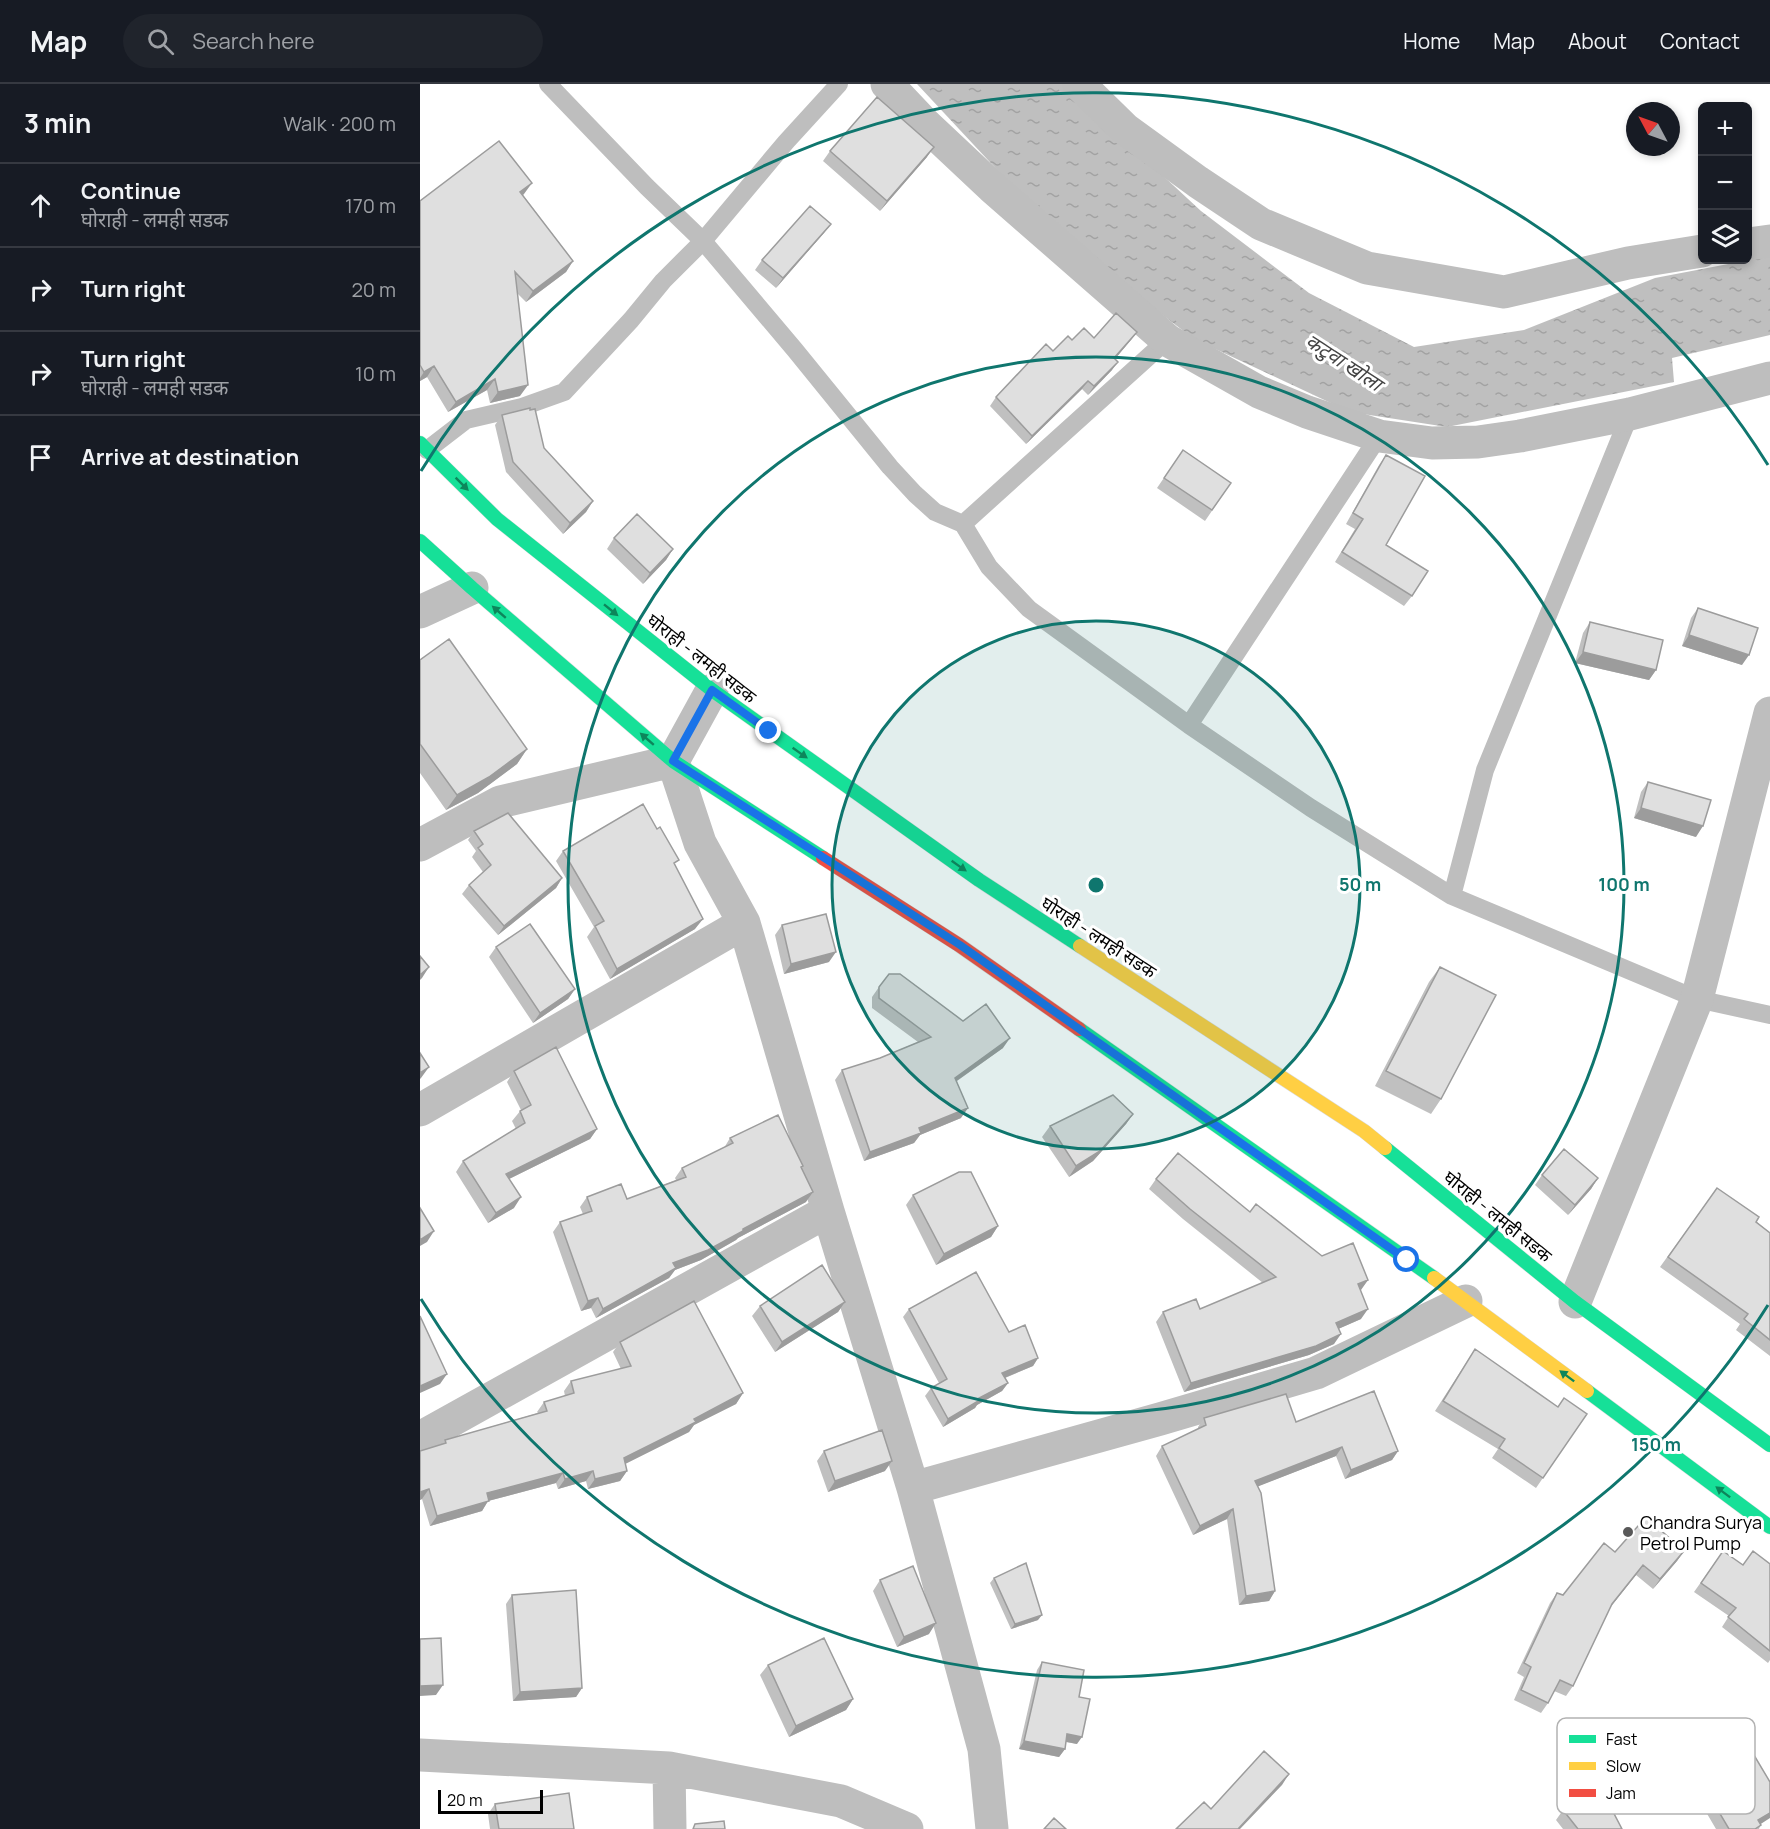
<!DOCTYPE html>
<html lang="en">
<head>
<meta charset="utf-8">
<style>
  :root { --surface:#171b24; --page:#20242c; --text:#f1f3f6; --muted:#9ea1a6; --line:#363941 }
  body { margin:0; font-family:Manrope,"Noto Sans Devanagari",sans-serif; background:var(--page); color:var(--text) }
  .controls { position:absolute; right:18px; top:18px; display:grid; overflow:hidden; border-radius:9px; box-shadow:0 3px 9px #0003 }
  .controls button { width:54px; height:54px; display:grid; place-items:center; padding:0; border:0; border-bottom:2px solid var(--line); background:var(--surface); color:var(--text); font:30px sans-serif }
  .compass { position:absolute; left:1206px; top:18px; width:54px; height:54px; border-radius:50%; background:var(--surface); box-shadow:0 3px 9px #0003; rotate:311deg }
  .scale { position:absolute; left:18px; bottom:15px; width:105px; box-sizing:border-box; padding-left:6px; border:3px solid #000; border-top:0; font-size:16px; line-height:21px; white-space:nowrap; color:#000; -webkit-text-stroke:4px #fff; paint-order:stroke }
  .stop { position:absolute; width:18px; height:18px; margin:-14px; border:4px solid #1a73e8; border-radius:50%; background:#fff }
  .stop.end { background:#1a73e8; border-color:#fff; box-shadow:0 2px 6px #0008 }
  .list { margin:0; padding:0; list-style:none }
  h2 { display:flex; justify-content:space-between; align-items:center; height:78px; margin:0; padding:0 24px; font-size:26px }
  h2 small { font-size:20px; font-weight:400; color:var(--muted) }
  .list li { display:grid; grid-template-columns:39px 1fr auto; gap:18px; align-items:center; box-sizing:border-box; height:84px; padding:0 24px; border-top:2px solid var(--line) }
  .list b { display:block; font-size:22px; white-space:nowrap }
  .list p { margin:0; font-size:20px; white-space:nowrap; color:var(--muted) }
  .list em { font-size:20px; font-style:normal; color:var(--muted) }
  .icon { flex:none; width:33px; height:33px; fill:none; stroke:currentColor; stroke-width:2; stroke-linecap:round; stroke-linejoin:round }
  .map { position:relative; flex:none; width:1350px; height:1745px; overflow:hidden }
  header { display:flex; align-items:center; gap:36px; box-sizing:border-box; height:84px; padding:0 30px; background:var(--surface); border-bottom:2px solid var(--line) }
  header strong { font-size:28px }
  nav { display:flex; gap:33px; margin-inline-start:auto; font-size:21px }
  .search { width:420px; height:54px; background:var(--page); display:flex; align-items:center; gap:15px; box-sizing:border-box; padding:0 21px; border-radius:33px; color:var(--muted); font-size:22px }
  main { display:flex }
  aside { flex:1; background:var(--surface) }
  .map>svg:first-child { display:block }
  .water { fill:url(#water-ripples) }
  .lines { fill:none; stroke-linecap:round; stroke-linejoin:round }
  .fast-casing { stroke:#dbdbdb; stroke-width:15 }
  .slow-casing { stroke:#dbdbdb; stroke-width:15 }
  .jam-casing { stroke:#dbdbdb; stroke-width:15 }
  .lane { stroke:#bebebe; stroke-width:18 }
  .street { stroke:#bebebe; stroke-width:33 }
  .fast { stroke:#16e098; stroke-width:14 }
  .slow { stroke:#ffcf43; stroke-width:14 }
  .jam { stroke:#f24e42; stroke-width:14 }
  .wall { fill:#c0c0c0 }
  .shaded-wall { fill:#9c9c9c }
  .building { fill:#dfdfdf; stroke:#9c9c9c; stroke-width:1.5 }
  .oneway { fill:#0d865b }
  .route { stroke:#1a73e8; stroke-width:8 }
  .ring { fill:none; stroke:#0f766e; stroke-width:3 }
  .poi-dot { fill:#595959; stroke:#fff; stroke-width:2 }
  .labels { text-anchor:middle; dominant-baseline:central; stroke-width:6; stroke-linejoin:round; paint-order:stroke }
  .street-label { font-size:18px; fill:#000; stroke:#fff }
  .poi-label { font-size:18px; fill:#000; stroke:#fff; text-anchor:start }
  .water-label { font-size:20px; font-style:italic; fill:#444; stroke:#fff }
  .key { fill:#fff; stroke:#b2b2b2; stroke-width:1.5 }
  .key-label { font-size:16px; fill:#000 }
  .centre { fill:#0f766e; stroke:#fff; stroke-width:3 }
  .ring-label { font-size:18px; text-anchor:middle; font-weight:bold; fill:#0f766e; stroke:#fff; stroke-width:6; stroke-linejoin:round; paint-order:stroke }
</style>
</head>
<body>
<header>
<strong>Map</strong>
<div class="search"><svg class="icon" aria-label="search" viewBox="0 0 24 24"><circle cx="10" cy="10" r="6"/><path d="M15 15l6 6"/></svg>Search here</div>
<nav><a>Home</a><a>Map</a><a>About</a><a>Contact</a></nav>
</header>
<main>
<aside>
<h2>3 min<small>Walk · 200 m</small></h2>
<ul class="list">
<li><svg class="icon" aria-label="ahead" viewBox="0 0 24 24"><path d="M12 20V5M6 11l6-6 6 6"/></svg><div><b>Continue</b><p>घोराही - लमही सडक</p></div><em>170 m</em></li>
<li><svg class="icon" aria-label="right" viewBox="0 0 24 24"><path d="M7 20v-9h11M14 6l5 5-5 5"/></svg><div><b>Turn right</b></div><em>20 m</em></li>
<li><svg class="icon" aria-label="right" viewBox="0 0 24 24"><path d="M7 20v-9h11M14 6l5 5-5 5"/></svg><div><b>Turn right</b><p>घोराही - लमही सडक</p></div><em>10 m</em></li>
<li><svg class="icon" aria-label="arrive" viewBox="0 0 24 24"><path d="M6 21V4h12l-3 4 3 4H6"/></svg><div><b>Arrive at destination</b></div></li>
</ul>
</aside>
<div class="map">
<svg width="1350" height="1745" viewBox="0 0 1350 1745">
  <defs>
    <pattern id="water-ripples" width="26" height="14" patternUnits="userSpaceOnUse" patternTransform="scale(1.5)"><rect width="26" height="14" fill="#bfbfbf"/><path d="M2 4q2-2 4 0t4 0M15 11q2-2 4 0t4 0" fill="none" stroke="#a2a2a2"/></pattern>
  </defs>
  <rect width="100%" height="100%" fill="#fff"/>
  <!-- water -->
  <path class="water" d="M497,0H644L781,127L889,209L994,263L1104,246L1235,194L1350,172V251L1252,274L1254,298L1027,343L930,328L774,255L638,151Z"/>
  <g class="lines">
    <!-- fast casing -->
    <g class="fast-casing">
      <path id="fast" d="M0,359L77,435L292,606L559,796L660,862
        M0,457L52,504L253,677L403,774
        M659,945L1014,1194
        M965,1064L1155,1218L1350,1361
        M1167,1307L1350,1443"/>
    </g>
    <!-- slow casing -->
    <g class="slow-casing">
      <path id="slow" d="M660,862L944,1047L965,1064
        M1014,1194L1167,1307"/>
    </g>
    <!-- jam casing -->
    <g class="jam-casing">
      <path id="jam" d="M403,774L539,861L659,945"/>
    </g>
    <!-- lane -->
    <path class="lane" d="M128,0L227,103L283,157L375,266L470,383L495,410L515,428L543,440L569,483L609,525L769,641L891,724L1032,812L1277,915L1350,931
      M7,366L46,336L102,323L144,308L211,236L243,197L283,157L366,58L419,0
      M543,440L747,256
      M769,641L959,352
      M1032,812L1065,686L1210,330"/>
    <!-- street -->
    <path class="street" d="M467,0L506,41L572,103L747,256L839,308L887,328L959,352L1012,359L1058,358L1100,352L1210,330L1350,294
      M659,0L705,45L778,98L841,140L947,184L1084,208L1208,179L1282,167
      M1328,160L1350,157
      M0,528L52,504
      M292,606L253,677L280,759L324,839L408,1127L493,1404L564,1665L572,1745
      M0,761L80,718L253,677
      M0,1026L324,839
      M1155,1218L1277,915L1350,629
      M0,1354L408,1127
      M493,1404L740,1335L896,1289L1046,1217
      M0,1671L249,1684L421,1717L487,1745
      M249,1684L250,1745"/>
    <!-- fast -->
    <use href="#fast" class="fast"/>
    <!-- slow -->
    <use href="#slow" class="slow"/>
    <!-- jam -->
    <use href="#jam" class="jam"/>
  </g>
  <!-- wall -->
  <path class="wall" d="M410,67L507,73L460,127L403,77Z
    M104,110L103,111L153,177L146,188L106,218L97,209L100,312L70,319L67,306L28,328L7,293L0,297V117Z
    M411,140L403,150L356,204L335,186L342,176Z
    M717,248L695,275L692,286L668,311L662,305L606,360L570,322L576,313L633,267L652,256L674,254Z
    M82,331L124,364L173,417L166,428L143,450L86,388L75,341Z
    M763,366L811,399L785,437L737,404Z
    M966,371V461L992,512L984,522L915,478L935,445L926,440L959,381Z
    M194,454L253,465L246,476L223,500L187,465Z
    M1278,524L1322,581L1262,562L1271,534Z
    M1170,538L1236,586L1229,596L1155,579L1163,549Z
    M0,576L107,665L97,680L58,709L26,726L0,689Z
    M1228,698L1276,753L1214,734L1221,708Z
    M54,747L142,794L136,804L78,851L42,810L49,801L63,788L52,773L56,767L48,756Z
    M143,767L255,782L275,845L190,895L167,853L174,843L136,777Z
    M362,841L409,878L364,890L355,851Z
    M76,863L155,905L148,915L113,939L69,873Z
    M1020,883L1021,1015L1011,1030L955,1002L1009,898Z
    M459,903L543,937L583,964L537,997L541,1034L500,1051L494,1059L444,1077L415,996L422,986L460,974L498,958L452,924V913Z
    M94,987L177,1045L170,1055L89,1095L94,1124L68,1139L36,1088L43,1077L96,1045L92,1037L101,1026L87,998Z
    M713,1030L706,1040L673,1077L649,1093L622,1053L630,1042Z
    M310,1054L383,1082L381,1084L386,1118L318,1154L316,1156L281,1176L255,1186L249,1194L176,1234L171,1224L161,1227L133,1148L140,1138L163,1130L160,1123L167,1113L207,1115L256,1096L255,1094L262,1084L304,1064Z
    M1122,1091L1178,1094L1171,1105L1148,1131L1115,1101Z
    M736,1095L830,1128L902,1172L948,1196L940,1206L941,1235L918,1245L914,1260L889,1271L764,1308L736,1238L743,1228L780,1225L843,1199L763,1135L729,1105Z
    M1297,1104L1350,1149V1272L1316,1246L1320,1240L1240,1183Z
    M493,1111L578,1142L571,1153L516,1181L486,1121Z
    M425,1218L418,1228L355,1268L332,1232L340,1222Z
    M489,1225L589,1248L618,1274L613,1282L585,1294L588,1299L582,1307L557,1321L555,1324L523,1343L505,1312L511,1304L519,1299L483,1233Z
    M200,1258L323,1309L316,1320L274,1341L269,1348L205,1380L207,1387L200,1397L168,1405L166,1397L138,1405L136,1399L68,1417L62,1427L10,1442L2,1415L0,1416V1367L22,1360L25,1356L118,1329L117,1328L124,1318L145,1312L144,1307L151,1297L201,1285L193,1268Z
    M1055,1265L1138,1323L1167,1330L1116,1404L1072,1374L1078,1365L1015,1327Z
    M784,1334L876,1338L978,1367L972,1376L925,1395L916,1372L838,1402L855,1507L849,1517L819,1521L807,1435L773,1451L736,1372L742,1362L778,1345V1343Z
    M404,1367L465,1387L408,1408L397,1377Z
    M1264,1467L1257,1477L1233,1505L1216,1491L1190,1523L1153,1602L1146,1612L1134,1607L1128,1619L1121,1629L1094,1616L1104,1593L1097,1589L1130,1519L1137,1509L1143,1511L1195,1468Z
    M1303,1467L1323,1481L1350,1480V1576L1348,1579L1302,1543L1309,1532L1274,1508Z
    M574,1494L618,1536L591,1545L570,1499Z
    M460,1496L509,1550L477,1563L453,1507Z
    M92,1511L162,1604L156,1613L93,1617L86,1520Z
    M622,1578L659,1613L657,1660L646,1658L645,1665L639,1673L599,1665L617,1586Z
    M348,1581L433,1615L426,1626L369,1653L340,1591Z
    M1270,1679L1341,1740L1339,1745H1296L1263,1689Z
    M75,1720L154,1745H70L68,1730Z
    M1143,1726L1202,1745H1143L1136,1736Z"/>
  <!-- shaded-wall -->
  <path class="shaded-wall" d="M514,63L507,73L460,127L467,117Z
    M112,99L104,110L93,118L100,108Z
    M411,140L403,150L356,204L363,194Z
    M153,177L146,188L106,218L113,207Z
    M717,248L711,256L689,282L694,274Z
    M698,278L692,286L668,311L674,302Z
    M14,282L7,293L0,297V294L4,288Z
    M75,295L67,306L28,328L36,318Z
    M668,297L662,305L606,360L612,352Z
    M108,301L100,312L70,319L78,308Z
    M173,417L166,428L143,450L150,439Z
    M253,465L246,476L223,500L230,489Z
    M1269,551L1329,571L1322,581L1262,562Z
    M1163,568L1236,586L1229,596L1155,579Z
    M107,665L97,680L58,709L26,726L37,711Z
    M1221,724L1283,742L1276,753L1214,734Z
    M142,794L136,804L78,851L84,842Z
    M283,835L275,845L190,895L197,885Z
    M416,868L409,878L364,890L371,880Z
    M9,883L2,894L0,896V891Z
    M155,905L148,915L113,939L120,929Z
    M590,954L583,964L528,1003L535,994Z
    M9,983L1,994L0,995V989Z
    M548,1024L541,1034L500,1051L494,1059L444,1077L450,1068L499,1044Z
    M713,1030L706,1040L673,1077L649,1093L656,1082Z
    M177,1045L170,1055L79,1100L86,1090Z
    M1178,1094L1171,1105L1148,1131L1155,1121Z
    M393,1108L386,1118L318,1154L316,1156L281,1176L255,1186L249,1194L176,1234L183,1225L253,1179L323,1145Z
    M101,1113L94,1124L68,1139L76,1129Z
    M578,1142L571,1153L516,1181L524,1170Z
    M14,1147L7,1158L0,1162V1156Z
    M948,1196L941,1206L931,1210L938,1200Z
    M178,1214L171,1224L161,1227L168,1217Z
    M425,1218L418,1228L355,1268L362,1258Z
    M948,1225L941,1235L909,1249L916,1239Z
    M921,1250L914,1260L889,1271L764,1308L771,1299Z
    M618,1274L613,1282L577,1297L582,1289Z
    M27,1290L20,1300L0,1309V1302Z
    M588,1299L582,1307L557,1321L555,1324L523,1343L528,1335L559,1314Z
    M323,1309L316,1320L274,1341L269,1348L197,1384L204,1374L274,1335Z
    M922,1363L916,1372L829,1406L835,1397Z
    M978,1367L972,1376L925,1395L931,1386Z
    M472,1377L465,1387L408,1408L415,1397Z
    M173,1387L166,1397L138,1405L145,1395Z
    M207,1387L200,1397L168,1405L175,1395Z
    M143,1389L136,1399L68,1417L62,1427L10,1442L17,1432L67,1409Z
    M9,1405L2,1415L0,1416V1408Z
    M813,1425L807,1435L773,1451L780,1442Z
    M1264,1467L1257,1477L1233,1505L1240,1495Z
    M1223,1481L1216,1491L1185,1530L1192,1520Z
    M855,1507L849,1517L819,1521L826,1512Z
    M622,1531L618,1536L591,1545L595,1540Z
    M516,1539L509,1550L477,1563L484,1553Z
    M23,1601L16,1611L0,1612V1602Z
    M162,1604L156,1613L93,1617L100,1608Z
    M433,1615L426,1626L369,1653L376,1642Z
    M647,1650L662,1653L657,1660L642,1657Z
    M604,1657L645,1665L639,1673L599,1665Z
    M869,1690L862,1701L820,1745H818Z
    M1350,1729V1734L1333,1745L1338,1736Z"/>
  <!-- building -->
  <path class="building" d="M457,13L514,63L467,117L410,67Z
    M79,57L112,99L100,108L153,177L113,207L95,188L108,301L78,308L75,295L36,318L14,282L4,288L0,281V117Z
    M390,122L411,140L363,194L342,176Z
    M696,229L717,248L694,274L698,278L674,302L668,297L612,352L576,313L626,260L633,267L648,252L652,256L664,244L674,254Z
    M110,324V326L115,325L124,364L173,417L150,439L93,378L82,331Z
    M763,366L811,399L792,426L744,394Z
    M966,371L1005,392L966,461L1008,487L992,512L922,468L943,435L933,429Z
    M217,430L253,465L230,489L194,454Z
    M1278,524L1338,544L1329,571L1269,551Z
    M1170,538L1243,556L1236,586L1163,568Z
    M29,555L107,665L69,693L37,711L0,660V576Z
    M1228,698L1291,716L1283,742L1221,724Z
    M223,720L237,745L240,743L259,776L254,779L283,835L197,885L175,842L184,837L143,767Z
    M88,729L142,794L84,842L49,801L71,781L58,764L63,760L54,747Z
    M406,830L416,868L371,880L362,841Z
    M110,840L155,905L120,929L76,863Z
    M0,872L9,883L0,891Z
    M1020,883L1076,911L1021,1015L966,987Z
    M469,890H480L543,937L566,920L590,954L535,994L548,1024L499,1044L501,1049L450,1068L422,986L460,974L511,953L459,914V903Z
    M136,963L177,1045L86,1090L101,1113L76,1129L43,1077L105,1039L100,1027L111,1021L94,987Z
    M0,969L9,983L0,989Z
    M693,1011L713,1030L680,1067L656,1082L630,1042Z
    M358,1031L383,1082L381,1083L393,1108L323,1145V1147L288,1166L253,1179L256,1184L183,1225L178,1214L168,1217L140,1138L172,1127L167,1113L201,1100L207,1115L266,1093L262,1084L313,1059L310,1054Z
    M1144,1065L1178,1094L1155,1121L1122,1091Z
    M758,1069L830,1128L836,1120L902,1172L933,1159L948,1196L938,1200L948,1225L916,1239L921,1250L896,1262L771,1299L743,1228L776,1215L780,1225L856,1193L770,1125L736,1095Z
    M539,1088H551L578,1142L524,1170L493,1111Z
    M1297,1104L1339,1133L1336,1138L1350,1149V1256L1324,1235L1328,1230L1248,1173Z
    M0,1124L14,1147L0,1156Z
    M402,1181L425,1218L362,1258L340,1222Z
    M556,1188L589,1248L605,1241L618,1274L582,1289L588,1299L559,1314L560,1316L528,1335L511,1304L527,1295L489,1225Z
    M274,1217L323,1309L274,1335L276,1338L204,1374L207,1387L175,1395L173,1387L145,1395L143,1389L67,1409L69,1417L17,1432L9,1405L0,1408V1367L26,1359L25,1356L127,1327L124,1318L154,1309L151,1297L211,1282L200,1258Z
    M0,1232L27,1290L0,1302Z
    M1055,1265L1138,1323L1144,1314L1167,1330L1123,1394L1079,1364L1085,1355L1023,1317Z
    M954,1307L978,1367L931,1386L922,1363L835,1397L841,1409L855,1507L826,1512L813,1425L780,1442L742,1362L786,1341L784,1334L866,1310L876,1338Z
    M462,1346L472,1377L415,1397L404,1367Z
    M1226,1433L1264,1467L1240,1495L1223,1481L1192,1520L1153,1602L1140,1596L1128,1619L1101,1606L1111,1583L1104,1579L1137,1509L1143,1511L1184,1459L1195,1468Z
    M1303,1467L1323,1481L1333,1467L1350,1480V1567L1308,1533L1316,1524L1281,1499Z
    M606,1479L622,1531L595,1540L574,1494Z
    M493,1482L516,1539L484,1553L460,1496Z
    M156,1506L162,1604L100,1608L92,1511Z
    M21,1554L23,1601L0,1602V1555Z
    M404,1554L433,1615L376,1642L348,1581Z
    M622,1578L664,1586L659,1613L670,1615L662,1653L647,1650L645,1665L604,1657Z
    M1325,1656L1350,1698V1729L1338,1736L1341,1741L1335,1745H1309L1270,1679L1295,1664L1300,1671Z
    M844,1667L869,1690L818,1745H756L784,1718L791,1725Z
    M1176,1695L1202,1745H1158L1143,1726Z
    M149,1709L154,1745H79L75,1720Z
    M634,1734L646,1745H624Z
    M304,1737L305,1745H273L275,1740Z"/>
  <!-- one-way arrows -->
  <defs><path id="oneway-solid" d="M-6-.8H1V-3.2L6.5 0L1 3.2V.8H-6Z" transform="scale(1.5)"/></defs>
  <g class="oneway">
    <use href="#oneway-solid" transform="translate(42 400) rotate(45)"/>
    <use href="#oneway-solid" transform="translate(191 526) rotate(39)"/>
    <use href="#oneway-solid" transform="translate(79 528) rotate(-139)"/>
    <use href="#oneway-solid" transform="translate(227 655) rotate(-139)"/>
    <use href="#oneway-solid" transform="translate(380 669) rotate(35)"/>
    <use href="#oneway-solid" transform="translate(539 782) rotate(35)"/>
    <use href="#oneway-solid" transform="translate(1147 1292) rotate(-143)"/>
    <use href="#oneway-solid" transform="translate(1303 1408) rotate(-143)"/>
  </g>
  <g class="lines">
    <!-- route -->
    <path class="route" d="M349,647L292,606L253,677L540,861L987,1176"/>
  </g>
  <!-- distance rings -->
  <circle cx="676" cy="801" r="264" fill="#0f766e" fill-opacity=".12"/>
  <g class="ring">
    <circle cx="676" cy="801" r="264"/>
    <circle cx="676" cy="801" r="528"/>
    <path d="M1348 1221A792 792 0 0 1 1 1215M1 387A792 792 0 0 1 1348 381"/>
  </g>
  <!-- markers -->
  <circle class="poi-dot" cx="1208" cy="1448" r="6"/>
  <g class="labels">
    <!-- street labels -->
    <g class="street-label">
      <text transform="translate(282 574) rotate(38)">घोराही - लमही सडक</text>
      <text transform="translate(679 853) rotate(33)">घोराही - लमही सडक</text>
      <text transform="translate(1078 1132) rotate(39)">घोराही - लमही सडक</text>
    </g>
    <!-- poi labels -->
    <g class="poi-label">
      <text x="1220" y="1438">Chandra Surya<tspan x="1220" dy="21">Petrol Pump</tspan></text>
    </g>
    <!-- water labels -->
    <g class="water-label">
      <text transform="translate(924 278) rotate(33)">कटुवा खोला</text>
    </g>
  </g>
  <!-- legend -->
  <rect x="1137" y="1634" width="198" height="96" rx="9" class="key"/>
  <rect x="1149" y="1651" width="27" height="8" fill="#16e098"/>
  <rect x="1149" y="1678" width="27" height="8" fill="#ffcf43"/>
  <rect x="1149" y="1705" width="27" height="8" fill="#f24e42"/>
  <g class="key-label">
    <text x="1186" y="1661">Fast</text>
    <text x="1186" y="1688">Slow</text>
    <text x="1186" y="1715">Jam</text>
  </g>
  <circle cx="676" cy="801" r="9" class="centre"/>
  <g class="ring-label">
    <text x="940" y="807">50 m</text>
    <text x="1204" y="807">100 m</text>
    <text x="1236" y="1367">150 m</text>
  </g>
</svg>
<div class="controls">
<button>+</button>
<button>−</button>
<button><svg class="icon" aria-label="layers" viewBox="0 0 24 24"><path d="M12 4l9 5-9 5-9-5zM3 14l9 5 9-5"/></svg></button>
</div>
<svg class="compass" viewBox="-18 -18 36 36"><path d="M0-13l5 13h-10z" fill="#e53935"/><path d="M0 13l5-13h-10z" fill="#9ea1a6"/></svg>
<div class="scale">20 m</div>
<div class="stop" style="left:987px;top:1176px"></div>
<div class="stop end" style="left:349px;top:647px"></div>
</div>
</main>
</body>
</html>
